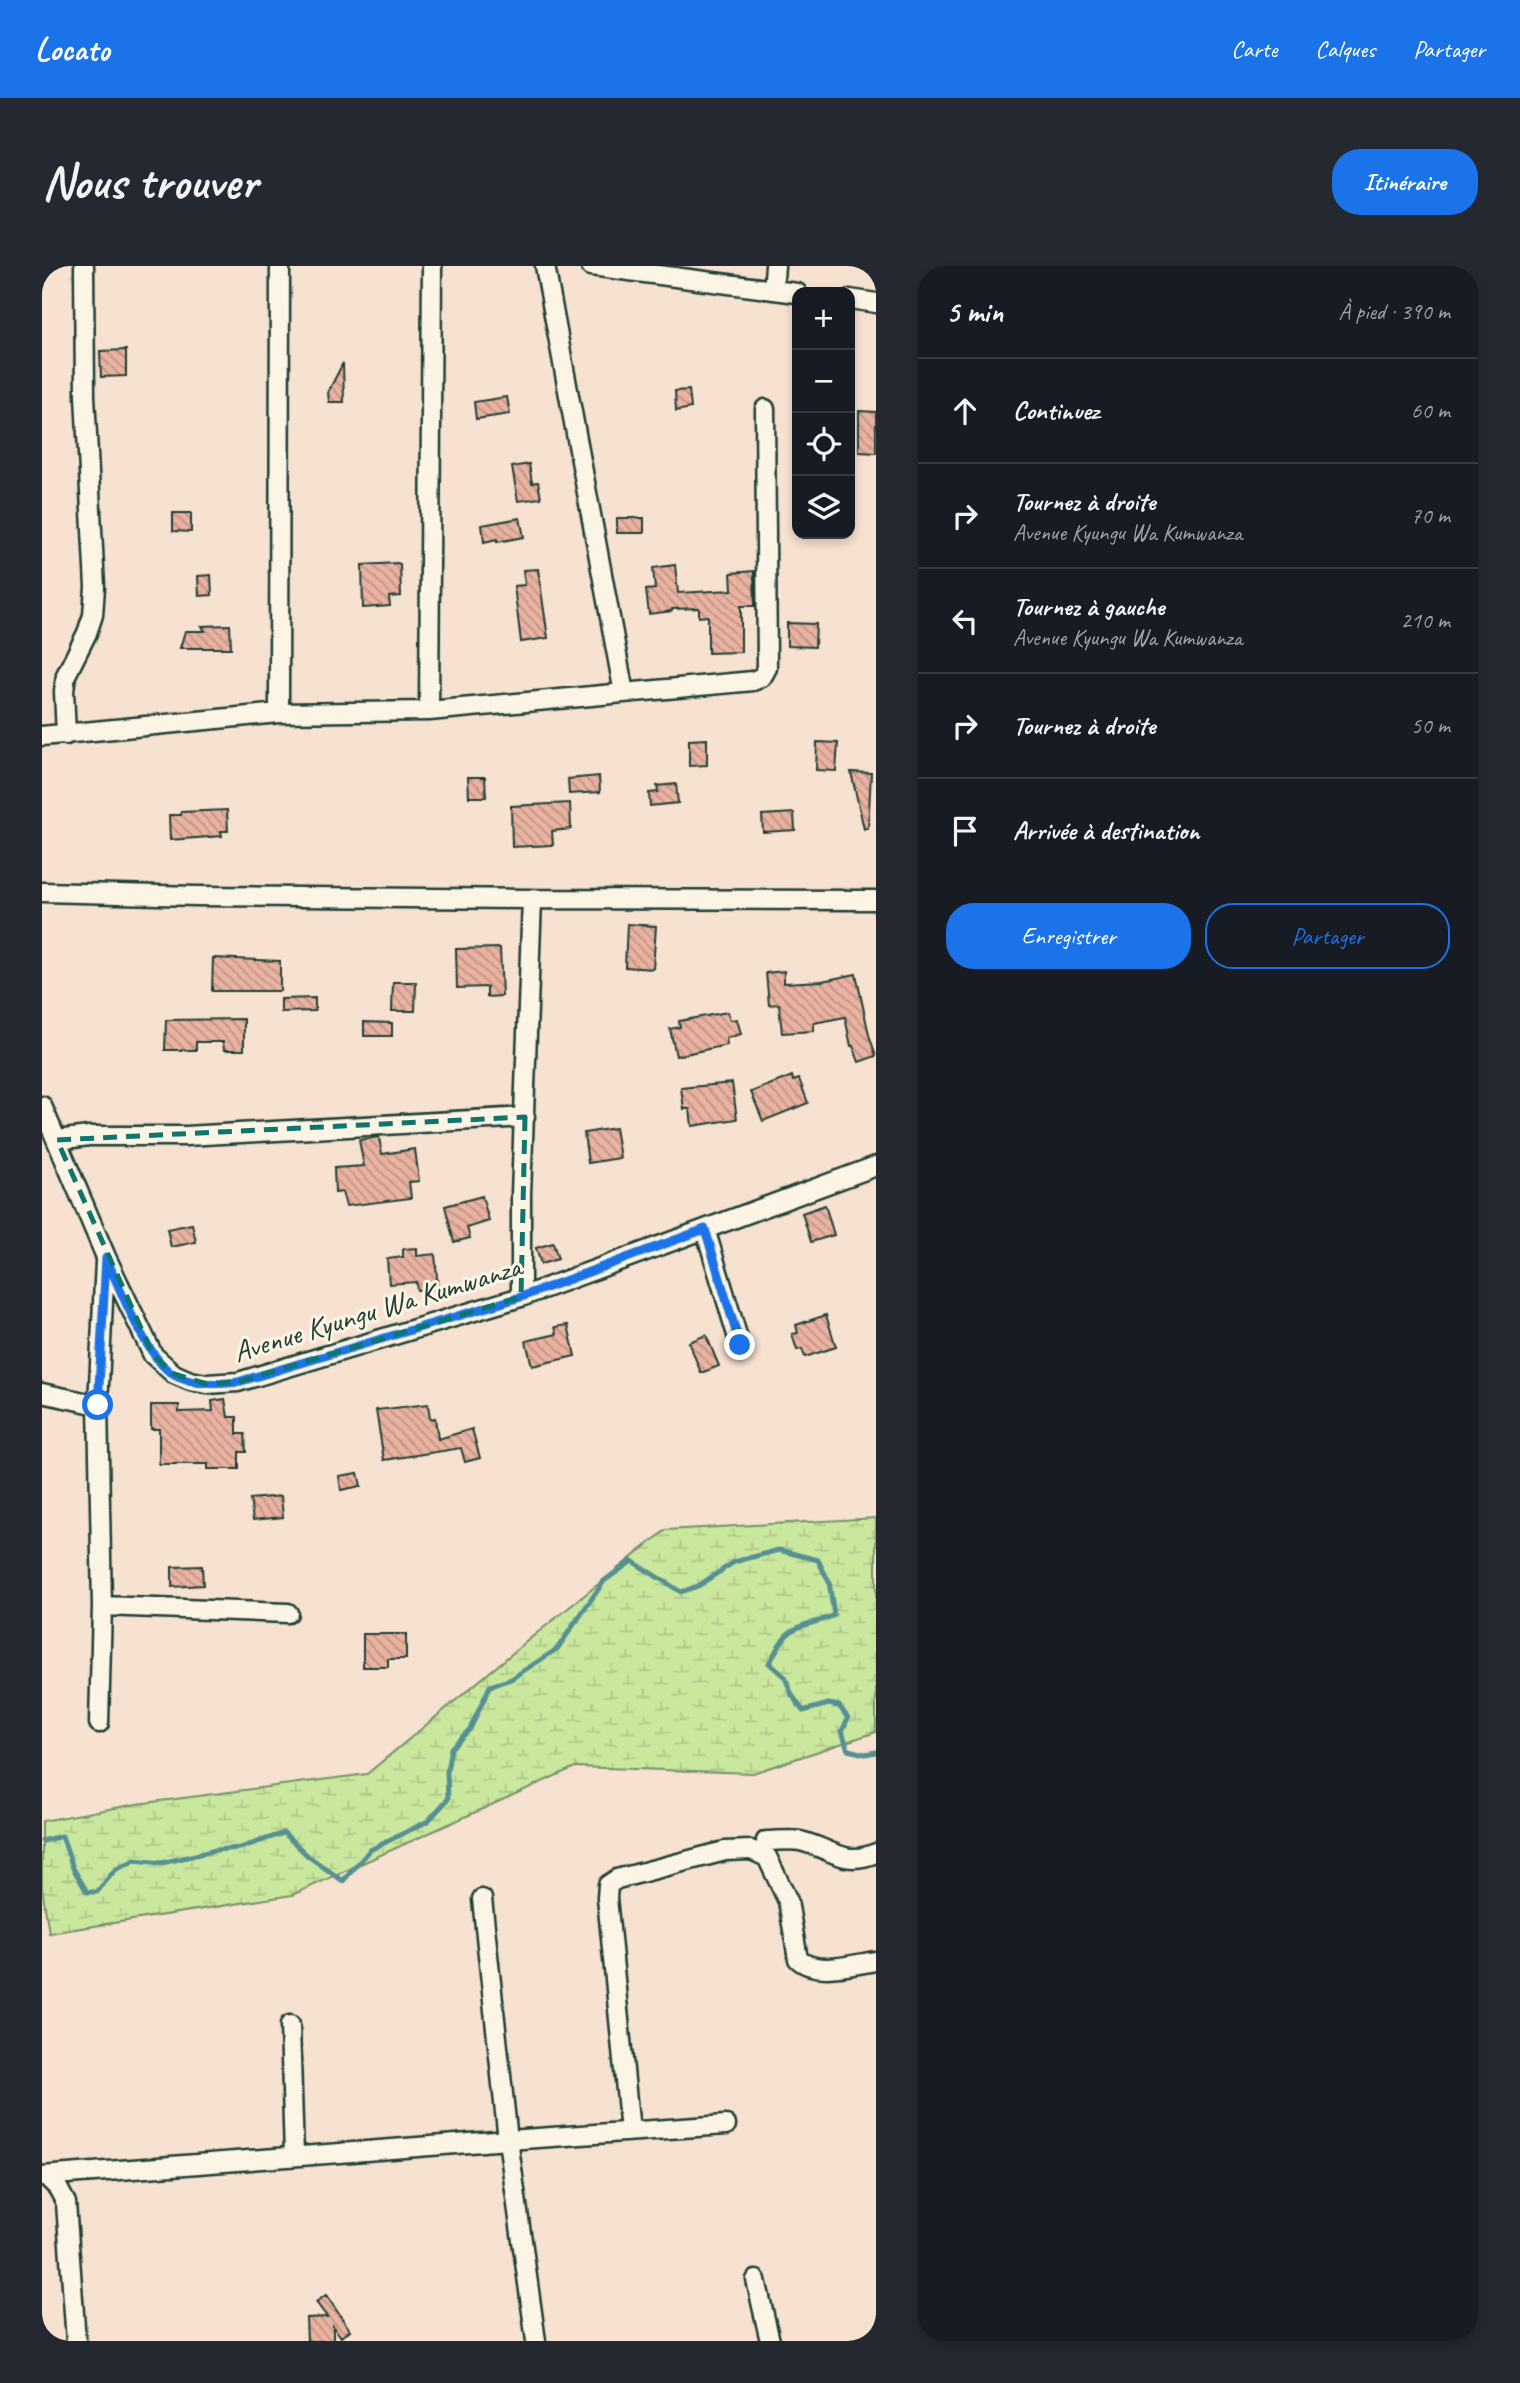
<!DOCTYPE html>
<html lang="fr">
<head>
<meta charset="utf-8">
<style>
  :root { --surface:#171b24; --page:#242831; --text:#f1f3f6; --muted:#9ea1a6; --line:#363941; --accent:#1a73e8 }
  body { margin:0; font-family:Caveat,sans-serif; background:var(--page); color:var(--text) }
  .controls { position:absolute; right:21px; top:21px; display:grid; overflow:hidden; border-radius:14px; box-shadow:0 4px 10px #0003 }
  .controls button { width:63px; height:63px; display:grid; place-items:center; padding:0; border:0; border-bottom:2px solid var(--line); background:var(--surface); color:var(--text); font:35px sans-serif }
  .stop { position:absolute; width:21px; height:21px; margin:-16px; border:5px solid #1a73e8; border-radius:50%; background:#fff }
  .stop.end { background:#1a73e8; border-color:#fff; box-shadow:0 2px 7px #0008 }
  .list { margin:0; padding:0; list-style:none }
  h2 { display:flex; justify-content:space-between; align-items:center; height:91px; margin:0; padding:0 28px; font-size:30px }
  h2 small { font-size:23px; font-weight:400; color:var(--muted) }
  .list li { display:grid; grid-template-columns:46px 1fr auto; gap:21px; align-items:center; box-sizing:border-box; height:105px; padding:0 28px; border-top:2px solid var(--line) }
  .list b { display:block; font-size:26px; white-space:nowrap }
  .list p { margin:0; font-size:23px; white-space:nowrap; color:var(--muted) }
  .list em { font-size:23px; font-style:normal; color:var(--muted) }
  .actions { display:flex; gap:14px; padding:21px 28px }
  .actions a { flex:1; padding:16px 0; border:2px solid var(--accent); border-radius:28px; text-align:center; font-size:24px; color:var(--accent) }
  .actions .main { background:var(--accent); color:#fff }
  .icon { flex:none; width:38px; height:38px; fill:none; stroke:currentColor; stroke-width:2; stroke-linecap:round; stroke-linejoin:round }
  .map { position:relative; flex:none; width:834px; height:2075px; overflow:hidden; border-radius:28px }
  header { display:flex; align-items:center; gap:42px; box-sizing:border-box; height:98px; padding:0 35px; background:var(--accent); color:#fff }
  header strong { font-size:33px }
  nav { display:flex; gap:38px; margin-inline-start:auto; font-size:24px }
  .intro { display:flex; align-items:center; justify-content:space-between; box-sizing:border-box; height:168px; padding:0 42px }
  h1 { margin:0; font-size:49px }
  .button { padding:18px 32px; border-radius:28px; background:var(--accent); color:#fff; font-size:24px; font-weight:700 }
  main { display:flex; gap:42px; padding:0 42px }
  aside { flex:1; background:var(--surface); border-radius:28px; box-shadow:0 4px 10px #0003 }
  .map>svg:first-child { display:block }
  .wetland { fill:url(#wetland-marsh); stroke:#749269; stroke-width:2 }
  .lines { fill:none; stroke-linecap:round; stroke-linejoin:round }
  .stream { stroke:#549093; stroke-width:5 }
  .building { fill:url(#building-back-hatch); stroke:#1f3d34; stroke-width:2 }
  .minor-casing { stroke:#1f3d34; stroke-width:23 }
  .minor { stroke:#fcf5e5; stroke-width:18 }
  .route { stroke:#1a73e8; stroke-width:9 }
  .marked { fill:none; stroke:#0f766e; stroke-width:5; stroke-dasharray:14 9; stroke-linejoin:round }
  .labels { text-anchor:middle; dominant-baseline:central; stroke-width:6; stroke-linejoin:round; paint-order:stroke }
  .street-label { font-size:30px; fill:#1f3d34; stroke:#fcf5e5 }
</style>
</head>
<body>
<header>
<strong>Locato</strong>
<nav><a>Carte</a><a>Calques</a><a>Partager</a></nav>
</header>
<div class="intro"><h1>Nous trouver</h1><a class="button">Itinéraire</a></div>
<main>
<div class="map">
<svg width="834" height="2075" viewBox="0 0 834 2075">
  <defs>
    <pattern id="wetland-marsh" width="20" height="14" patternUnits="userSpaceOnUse" patternTransform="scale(1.75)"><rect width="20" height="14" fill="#cae79e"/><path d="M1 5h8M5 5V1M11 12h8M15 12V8" fill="none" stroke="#adc789"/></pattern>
    <pattern id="building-back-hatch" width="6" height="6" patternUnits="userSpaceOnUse" patternTransform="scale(1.75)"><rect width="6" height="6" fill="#eab2a0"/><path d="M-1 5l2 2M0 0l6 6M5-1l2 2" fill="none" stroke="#bd9283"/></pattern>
  </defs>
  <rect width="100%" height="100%" fill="#f7e1d0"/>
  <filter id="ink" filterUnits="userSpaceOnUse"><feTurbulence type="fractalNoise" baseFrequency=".0143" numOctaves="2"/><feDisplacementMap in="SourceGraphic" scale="14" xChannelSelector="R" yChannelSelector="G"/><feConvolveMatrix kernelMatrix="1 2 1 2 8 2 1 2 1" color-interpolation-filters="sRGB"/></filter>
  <g filter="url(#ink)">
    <!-- wetland -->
    <path class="wetland" d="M834,1252V1466L711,1507L533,1501L250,1629L7,1667L0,1622V1555L95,1538L325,1508L490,1371L624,1264Z"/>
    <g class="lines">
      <!-- stream -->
      <path class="stream" d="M0,1575L20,1570L31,1602L45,1626H55L73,1604L93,1594L120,1597L174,1584L198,1582L242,1567L266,1590L301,1615L328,1584L386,1555L406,1533L405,1505L409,1482L428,1463L448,1420L469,1413L515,1383L562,1315L590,1295L639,1326L656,1320L692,1296L737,1284L776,1294L787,1316L792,1349C778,1357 757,1357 746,1368C738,1375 733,1388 727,1397L743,1411L750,1429L761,1445L787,1438L797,1440L806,1452L800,1465L806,1484L823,1488L834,1486"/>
    </g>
    <!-- building -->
    <path class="building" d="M84,84V110L59,111L58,85Z
      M301,97L302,136H287L286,126Z
      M647,124L649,142L634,145L633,125Z
      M465,131L468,148L434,153L432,136Z
      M817,145L834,146V187L817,186Z
      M487,198L490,217L496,216L499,232L476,235L470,201Z
      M131,247H149V266L131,265Z
      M478,252L482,271L455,276V273L442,276L440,259Z
      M575,252H602V267H575Z
      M355,297L358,298L359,330L347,331L348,340L321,342L320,299Z
      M633,299L636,327L690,324L689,307L712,305L713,340H699V386L666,387V350L657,351V342L630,343V345L607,348L604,324L613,323L611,302Z
      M496,303L506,372L479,376L472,320L483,319L481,304Z
      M169,309L170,329L157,330L156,310Z
      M745,357L774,358L773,381L745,380Z
      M188,359L189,382H138L143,365H163L160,360Z
      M665,473V499L647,500V474Z
      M775,476L796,477L794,505L774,504Z
      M809,506L829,507L826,562L822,563Z
      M557,510L558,526L527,528L526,513Z
      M426,511H443L444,531H427Z
      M634,518L636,537L608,540L607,527L616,526L615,520Z
      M528,537L529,563L510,565L511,579L470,581L469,540Z
      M185,544L186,565H179L180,570L128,574L127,549H139V546Z
      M752,547L753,564L721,566L720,549Z
      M585,658L614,660L611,703L583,701Z
      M458,682L460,730L445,731V721L415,722L414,683Z
      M171,692L238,695V725H170Z
      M742,705V717L780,715L814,708L827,769L834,790L817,796L811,780H809L803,751L772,757V765L740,767L737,738L727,739L724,707Z
      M351,716H374L373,745H350Z
      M273,732V745L239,746V733Z
      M686,746L688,754L695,753L699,768L684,772L685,779L634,790L628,763L638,761L637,755Z
      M202,753V784H182L181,776H154V784H123L124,754Z
      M322,756L350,757V770H322Z
      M750,810L751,815L757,813L766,837L721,855L709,826Z
      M690,817L695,853L650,860L648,843H642L639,822Z
      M573,862L578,892L546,897L542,867Z
      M337,871L340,888L373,883L377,915L367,916L369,932L304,940L300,926L293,927L292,902L322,900L317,874Z
      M440,930L447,955L425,962L428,972L412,976L403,940Z
      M783,939L792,969L769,976L760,947Z
      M150,958L154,976L129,981L125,963Z
      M511,977L516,993L499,998L494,982Z
      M375,982V990L393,988L396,1023L375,1024L374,1016L347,1018L345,993L361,991V983Z
      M784,1049L794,1081L763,1091L760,1083L755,1084L750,1068L756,1067L754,1059Z
      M526,1059L533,1090L490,1100L484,1075L515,1068L513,1061Z
      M664,1069L677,1100L659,1107L647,1076Z
      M183,1133L186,1151H195V1168H203L204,1186H197V1203H166V1198H117V1163H109V1139H137V1146L171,1145L170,1135Z
      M386,1138L388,1153L393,1152L396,1173L430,1163L438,1192L423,1196L419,1182L342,1194L334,1144Z
      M316,1207L319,1220L299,1224L297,1210Z
      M239,1230L241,1251L211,1254L208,1233Z
      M160,1300L161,1319L130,1321V1301Z
      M321,1368H364V1393H346V1401H321Z
      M284,2029L308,2064L299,2071L291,2060V2075H265L264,2052L285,2051L274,2036Z"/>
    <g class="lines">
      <!-- minor casing -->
      <g class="minor-casing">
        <path id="minor" d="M503,0L582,427
          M549,0L755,27
          M731,24L733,0
          M808,33L834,37
          M387,445L711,415L720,411L725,402L723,143
          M237,447L238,0
          M24,469L22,425L24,409L45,367L51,349L53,321L43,130L42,0
          M0,470L237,447L387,445L390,0
          M0,626L154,630L490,633
          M0,840L64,991L111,1089L132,1108L148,1115L165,1118L196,1116L479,1031L834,900
          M15,874L47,870H144L483,851
          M663,963L698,1079
          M479,1031V928L490,633L834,634
          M0,1127L56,1139
          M60,1340L246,1347
          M57,1457L60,1340L56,1139L63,995
          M724,1575C735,1575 748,1573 758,1575C789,1582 801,1601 834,1587
          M440,1633L466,1874L684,1859
          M248,1759L252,1890
          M588,1865L565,1632L566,1619L575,1613L683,1585L709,1584L725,1591L746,1635L756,1693C774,1710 812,1698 834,1695
          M0,1910L466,1874L494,2075
          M4,1910L16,1922L24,1937L34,2075
          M714,2014L728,2075"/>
      </g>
      <!-- minor -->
      <use href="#minor" class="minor"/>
    </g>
  </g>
  <g class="lines" filter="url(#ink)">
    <!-- route -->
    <path class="route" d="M56,1139L64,992C78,1022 104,1092 132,1109C152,1120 175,1118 196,1116L479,1031L663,963L698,1079"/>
  </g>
  <!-- marked area -->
  <path class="marked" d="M483,851L479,1031L196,1116L165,1118L132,1108L111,1089L15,874Z"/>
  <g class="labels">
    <!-- street labels -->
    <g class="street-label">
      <text transform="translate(335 1043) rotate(-17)">Avenue Kyungu Wa Kumwanza</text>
    </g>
  </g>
</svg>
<div class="controls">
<button>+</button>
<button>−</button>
<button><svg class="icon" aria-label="locate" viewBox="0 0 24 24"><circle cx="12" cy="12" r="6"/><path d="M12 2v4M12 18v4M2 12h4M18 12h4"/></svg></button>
<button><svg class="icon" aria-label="layers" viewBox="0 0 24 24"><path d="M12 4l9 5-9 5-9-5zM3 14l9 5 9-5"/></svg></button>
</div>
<div class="stop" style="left:56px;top:1139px"></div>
<div class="stop end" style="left:698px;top:1079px"></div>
</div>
<aside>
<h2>5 min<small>À pied · 390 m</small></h2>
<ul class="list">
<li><svg class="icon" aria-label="ahead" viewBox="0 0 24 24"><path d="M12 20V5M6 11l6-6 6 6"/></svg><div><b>Continuez</b></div><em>60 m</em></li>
<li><svg class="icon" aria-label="right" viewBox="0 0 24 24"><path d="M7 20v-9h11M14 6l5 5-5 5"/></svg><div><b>Tournez à droite</b><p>Avenue Kyungu Wa Kumwanza</p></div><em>70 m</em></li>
<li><svg class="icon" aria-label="left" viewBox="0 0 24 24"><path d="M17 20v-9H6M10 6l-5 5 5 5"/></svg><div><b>Tournez à gauche</b><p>Avenue Kyungu Wa Kumwanza</p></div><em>210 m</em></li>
<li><svg class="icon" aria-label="right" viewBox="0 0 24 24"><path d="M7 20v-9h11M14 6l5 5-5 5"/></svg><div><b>Tournez à droite</b></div><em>50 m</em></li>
<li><svg class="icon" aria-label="arrive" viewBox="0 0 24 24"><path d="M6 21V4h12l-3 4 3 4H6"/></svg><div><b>Arrivée à destination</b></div></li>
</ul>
<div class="actions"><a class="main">Enregistrer</a><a>Partager</a></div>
</aside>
</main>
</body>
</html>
